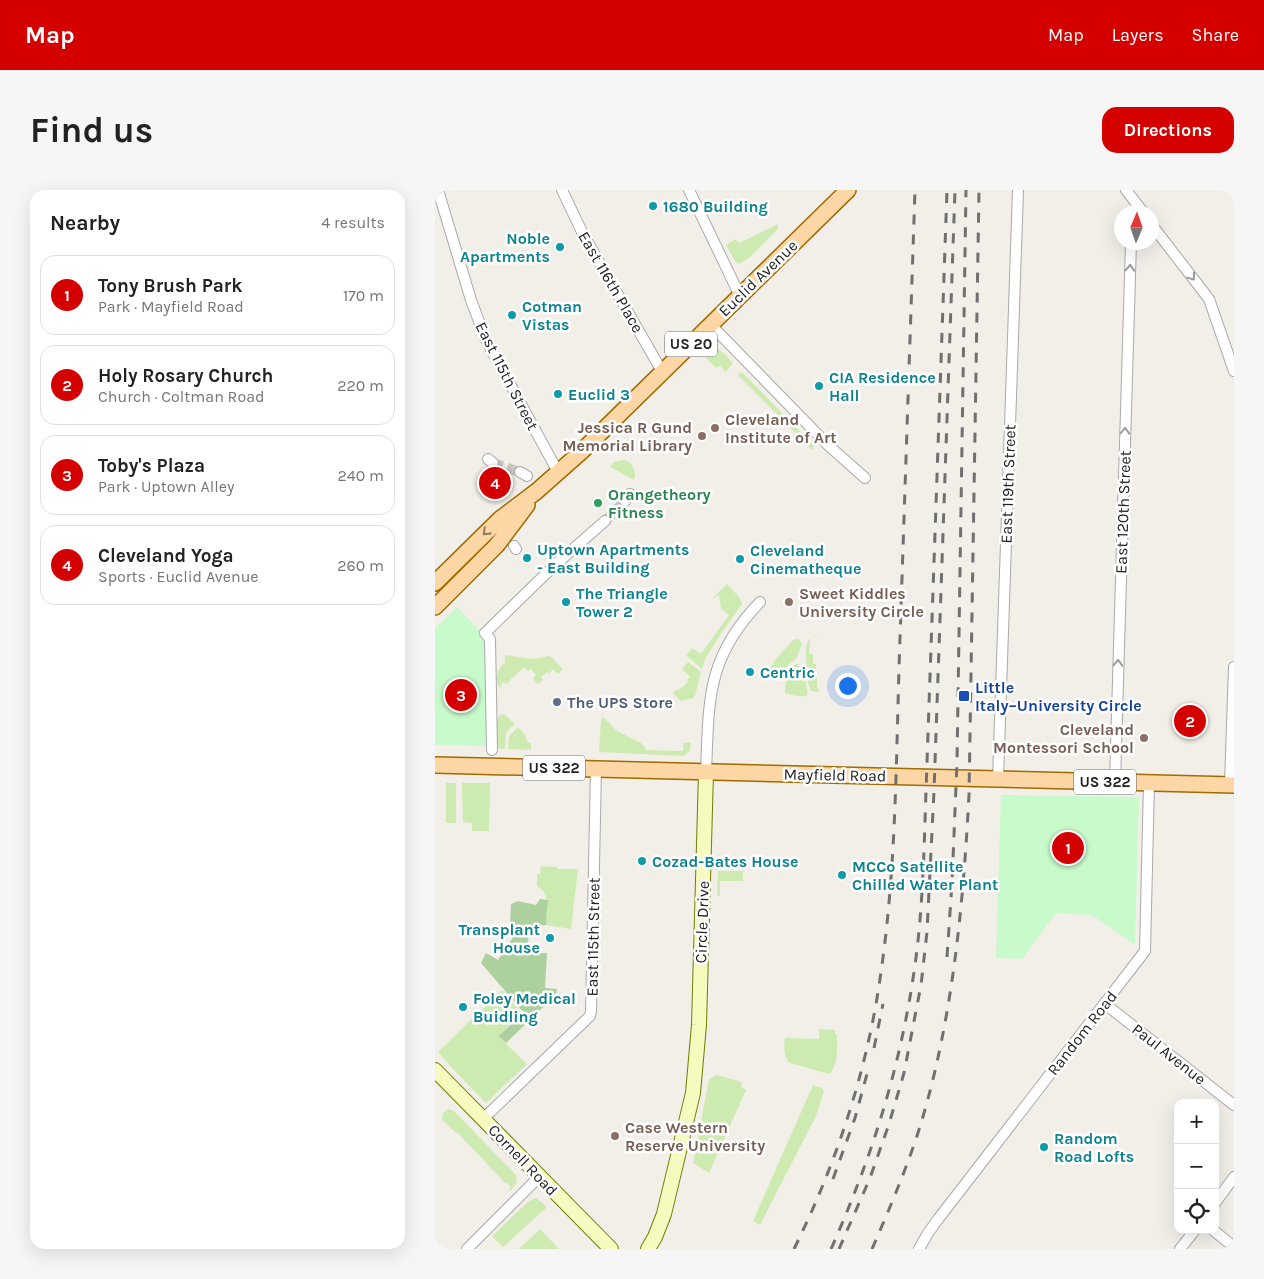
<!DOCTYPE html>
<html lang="en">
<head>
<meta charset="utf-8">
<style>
  :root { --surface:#fff; --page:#f6f6f6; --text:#222; --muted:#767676; --line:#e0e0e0; --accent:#d40000 }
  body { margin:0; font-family:Karla,sans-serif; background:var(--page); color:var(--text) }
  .controls { position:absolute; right:15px; bottom:15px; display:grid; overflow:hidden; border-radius:10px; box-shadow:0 5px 20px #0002 }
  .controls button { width:45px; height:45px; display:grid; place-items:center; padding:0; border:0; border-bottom:1px solid var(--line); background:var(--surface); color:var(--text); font:25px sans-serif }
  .compass { position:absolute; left:679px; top:15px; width:45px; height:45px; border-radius:50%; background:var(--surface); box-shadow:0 5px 20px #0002; rotate:2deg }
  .you { position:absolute; left:412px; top:495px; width:18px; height:18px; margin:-12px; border:4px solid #fff; border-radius:50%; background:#1a73e8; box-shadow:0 0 0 8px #1a73e833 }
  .badge { display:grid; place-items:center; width:32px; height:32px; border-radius:50%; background:var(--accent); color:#fff; font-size:16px; font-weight:700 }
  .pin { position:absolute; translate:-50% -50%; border:2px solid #fff; box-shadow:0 1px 5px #0006 }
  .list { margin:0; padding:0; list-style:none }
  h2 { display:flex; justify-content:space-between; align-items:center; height:65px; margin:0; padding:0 20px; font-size:21px }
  h2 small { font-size:16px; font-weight:400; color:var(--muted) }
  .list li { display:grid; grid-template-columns:32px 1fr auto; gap:15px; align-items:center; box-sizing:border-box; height:80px; margin:0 10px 10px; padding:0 10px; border:1px solid var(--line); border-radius:15px }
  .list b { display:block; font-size:19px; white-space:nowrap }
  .list p { margin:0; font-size:16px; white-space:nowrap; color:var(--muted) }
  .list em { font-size:16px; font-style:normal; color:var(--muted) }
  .icon { flex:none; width:28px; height:28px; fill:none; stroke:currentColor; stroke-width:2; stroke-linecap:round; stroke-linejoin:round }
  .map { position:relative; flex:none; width:799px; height:1059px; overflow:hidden; border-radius:15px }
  header { display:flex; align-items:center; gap:30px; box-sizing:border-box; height:70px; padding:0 25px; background:var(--accent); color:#fff }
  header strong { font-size:24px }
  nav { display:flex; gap:28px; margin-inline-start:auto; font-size:18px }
  .intro { display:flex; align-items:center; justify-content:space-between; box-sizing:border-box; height:120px; padding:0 30px }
  h1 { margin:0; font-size:35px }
  .button { padding:12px 22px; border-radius:15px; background:var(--accent); color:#fff; font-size:18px; font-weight:700 }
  main { display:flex; gap:30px; padding:0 30px }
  aside { flex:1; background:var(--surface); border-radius:15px; box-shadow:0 5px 20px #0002 }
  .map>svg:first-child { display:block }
  .grass { fill:#cdebb0 }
  .forest { fill:#add19e }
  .park { fill:#c8facc }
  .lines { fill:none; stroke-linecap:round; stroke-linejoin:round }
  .street-tunnel { stroke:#c8c6c1; stroke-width:10; stroke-dasharray:10 5; stroke-linecap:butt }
  .street-casing { stroke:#a9a9a9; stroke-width:12 }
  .secondary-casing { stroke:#707d05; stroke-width:16 }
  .primary-casing { stroke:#a06b00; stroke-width:18 }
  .street { stroke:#fff; stroke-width:10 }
  .secondary { stroke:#f7fabf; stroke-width:14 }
  .primary { stroke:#fcd6a4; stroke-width:15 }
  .rail { stroke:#707070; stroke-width:3; stroke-dasharray:10 10; stroke-linecap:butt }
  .oneway { stroke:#9c9c9c }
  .oneway2 { stroke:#8f7c63 }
  .culture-dot { fill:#0f9aa8; stroke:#fff; stroke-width:2 }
  .education-dot { fill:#8d6e63; stroke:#fff; stroke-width:2 }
  .leisure-dot { fill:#2e9e5b; stroke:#fff; stroke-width:2 }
  .transit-dot { fill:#1a4fb4; stroke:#fff; stroke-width:2 }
  .service-dot { fill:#5c6f8a; stroke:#fff; stroke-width:2 }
  .labels { text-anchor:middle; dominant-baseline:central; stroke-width:5; stroke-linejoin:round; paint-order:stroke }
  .shield { fill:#fff; stroke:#646464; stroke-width:1 }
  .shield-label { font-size:15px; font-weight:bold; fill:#222 }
  .culture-label { font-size:16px; font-weight:bold; fill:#0d838f; stroke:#fff; text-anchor:start }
  .street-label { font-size:16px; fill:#222; stroke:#fff }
  .education-label { font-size:16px; font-weight:bold; fill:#785e54; stroke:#fff; text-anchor:start }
  .leisure-label { font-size:16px; font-weight:bold; fill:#27864d; stroke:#fff; text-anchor:start }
  .transit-label { font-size:16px; font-weight:bold; fill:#164399; stroke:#fff; text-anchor:start }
  .service-label { font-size:16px; font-weight:bold; fill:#4e5e75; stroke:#fff; text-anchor:start }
</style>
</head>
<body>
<header>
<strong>Map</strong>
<nav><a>Map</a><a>Layers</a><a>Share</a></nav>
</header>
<div class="intro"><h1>Find us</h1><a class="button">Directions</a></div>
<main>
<aside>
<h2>Nearby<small>4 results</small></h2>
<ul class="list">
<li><span class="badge">1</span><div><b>Tony Brush Park</b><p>Park · Mayfield Road</p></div><em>170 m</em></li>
<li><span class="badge">2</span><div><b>Holy Rosary Church</b><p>Church · Coltman Road</p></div><em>220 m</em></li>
<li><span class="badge">3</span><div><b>Toby's Plaza</b><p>Park · Uptown Alley</p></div><em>240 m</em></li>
<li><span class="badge">4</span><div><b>Cleveland Yoga</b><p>Sports · Euclid Avenue</p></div><em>260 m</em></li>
</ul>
</aside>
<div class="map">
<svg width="799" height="1059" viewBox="0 0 799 1059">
  <rect width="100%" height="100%" fill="#f2efe9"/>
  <!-- grass -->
  <path class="grass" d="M343,34V39L314,68L304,74L300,71L291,55L301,49L304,53Z
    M278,159C287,158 292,167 298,173L291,182L285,176L281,178L270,167Z
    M307,182L379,256L377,260L303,185Z
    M189,270C198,273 202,281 199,290L175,277L179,272Z
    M292,394L304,407L307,414L285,445L270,469L267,479L251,465L257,458L266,464L294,425L286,419L284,405L277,409Z
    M384,442L375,449L374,464H378V474H381L380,487H382V498H384V502L376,501L369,479L372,478C371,462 367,451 384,442Z
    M363,448L367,454L361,469L353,475L350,484L335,483L334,481L340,470L359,449L360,450Z
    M70,465L97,469L115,466L128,479L123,484L118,479L114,484L112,482L106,487L108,490L103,494L98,489L101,485L96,479L93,481L89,477L71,494L68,492L65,498C59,491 62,478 70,473Z
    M253,472L266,482L260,506L258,508L246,511L238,503L242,499L244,500L253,492L252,490L255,487L247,479Z
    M361,474H363L370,489L373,505C366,508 357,505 350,503C350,493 352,480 361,474Z
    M69,524L80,534L71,542L70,559L62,558L61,554L62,529L65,525Z
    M168,527L182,541L206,553L210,557V560L248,561V553L256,552L255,561L248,566L164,562L166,531Z
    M83,537L90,545L92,552L96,553V560L73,559L74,546Z
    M11,593H21V633H11Z
    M27,593H55L54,641H37V633L28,632Z
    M106,676L122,677V679H143L136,739L111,735C113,721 116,704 102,696V684H105Z
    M283,681H308V691H285V706L282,705Z
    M67,800L87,823L63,846L92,874L51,913L17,878L3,862Z
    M384,839L400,840V844L402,845C402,856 404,876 394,884L355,873C348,868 349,856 350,848L384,849Z
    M282,885L307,892L306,897L311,900L274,983L258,973L274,889Z
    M378,895L387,898L389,901L381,926L325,1035L318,1031Z
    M13,919L19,921L81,985L82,992L75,1001L74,1000L76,997L71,992L70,993L22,942H20L7,929L8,923Z
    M101,1008L111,1016V1018L68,1057L57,1046L94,1011Z
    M105,1039L124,1059H84Z"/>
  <!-- forest -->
  <path class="forest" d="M105,709L113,710L111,735L94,737L93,754L99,763H112L110,798L122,799L121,805L71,853L63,846L89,823L46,773L51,763L63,770L80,744L72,738L75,734L76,714L83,711L101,715Z"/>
  <!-- park -->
  <path class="park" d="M22,417L54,450L51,556L0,555V438Z
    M566,605L704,607L700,755L657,725L621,723L587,769L561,768Z"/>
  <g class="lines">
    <!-- street-tunnel -->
    <path class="street-tunnel" d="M58,273L85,282
      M170,331L190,311"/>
    <!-- street casing -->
    <g class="street-casing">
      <path id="street" d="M3,0L36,110L51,150L123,282
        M127,0L148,44L228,183
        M254,0L305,106
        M691,0L708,22
        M716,34L774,109L799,181
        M275,134L394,256L430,288
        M53,269L58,273
        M85,282L92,286
        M190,311L195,304
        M79,356L81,359
        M57,560L55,449L50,443L121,374L170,331
        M271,582C274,510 271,468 325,412
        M563,589L583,0
        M680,592L696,52
        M795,595L799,477
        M670,814L799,915
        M48,929L155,826L156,821L161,579
        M780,1013L799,987
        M778,1040L799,1057
        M32,1059L104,987
        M484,1059L493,1043L504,1028L710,761L714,593
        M745,1059L760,1040"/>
    </g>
    <!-- secondary casing -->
    <g class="secondary-casing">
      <path id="secondary" d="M0,880L176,1059
        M213,1059L220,1047L229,1024L258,903L264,835L271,582"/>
    </g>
    <!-- primary casing -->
    <g class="primary-casing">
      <path id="primary" d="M0,393L65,329L102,301L146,262L413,0
        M0,417L62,355L92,315
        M0,575L799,595"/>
    </g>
    <!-- street -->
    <use href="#street" class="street"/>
    <!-- secondary -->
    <use href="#secondary" class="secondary"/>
    <!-- primary -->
    <use href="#primary" class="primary"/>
    <!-- rail -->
    <path class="rail" d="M512,767L517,693L522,572L531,0
      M439,858L448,814
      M398,989L420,928L432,884
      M359,1059C402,972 433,878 446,782C462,672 461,559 465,448C470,299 475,149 480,0
      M396,1059C437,967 466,876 480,775C488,718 489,659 491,601L512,0
      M404,1059L435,988L454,934L469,883L486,795L492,742L499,601L520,0
      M437,1059C453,1022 469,985 482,946C517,837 528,719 534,605L544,0"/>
  </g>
  <!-- one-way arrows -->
  <defs><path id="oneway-chevron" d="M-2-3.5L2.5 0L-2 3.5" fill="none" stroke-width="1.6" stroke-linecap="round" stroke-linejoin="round" transform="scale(1.25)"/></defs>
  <g class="oneway">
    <use href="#oneway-chevron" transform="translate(695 78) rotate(-88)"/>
    <use href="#oneway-chevron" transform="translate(757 87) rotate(53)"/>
    <use href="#oneway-chevron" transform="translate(690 241) rotate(-88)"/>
    <use href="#oneway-chevron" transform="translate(683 473) rotate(-88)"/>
  </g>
  <use class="oneway2" href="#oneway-chevron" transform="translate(51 342) rotate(136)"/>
  <!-- markers -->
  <g class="culture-dot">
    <circle cx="218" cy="16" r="5"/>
    <circle cx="125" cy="57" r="5"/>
    <circle cx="77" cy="125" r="5"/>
    <circle cx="384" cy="196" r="5"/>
    <circle cx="123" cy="204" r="5"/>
    <circle cx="92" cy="368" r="5"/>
    <circle cx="305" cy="369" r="5"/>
    <circle cx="131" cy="412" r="5"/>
    <circle cx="315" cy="482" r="5"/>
    <circle cx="207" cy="671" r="5"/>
    <circle cx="407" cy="685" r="5"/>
    <circle cx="115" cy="748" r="5"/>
    <circle cx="28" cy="817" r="5"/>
    <circle cx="609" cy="957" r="5"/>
  </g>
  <g class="education-dot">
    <circle cx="280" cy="238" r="5"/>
    <circle cx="267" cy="246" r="5"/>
    <circle cx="354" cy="412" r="5"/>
    <circle cx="709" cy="548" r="5"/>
    <circle cx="180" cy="946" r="5"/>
  </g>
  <circle class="leisure-dot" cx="163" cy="313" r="5"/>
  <rect class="transit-dot" x="523" y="500" width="12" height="12" rx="2.5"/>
  <circle class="service-dot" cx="122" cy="512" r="5"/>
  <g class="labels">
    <!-- shield labels -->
    <g class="shield">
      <rect x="230" y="141.5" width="52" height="25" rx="4"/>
      <rect x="88" y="565.5" width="62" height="25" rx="4"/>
      <rect x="639" y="579.5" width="62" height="25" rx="4"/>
    </g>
    <g class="shield-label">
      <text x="256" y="154">US 20</text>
      <text x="119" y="578">US 322</text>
      <text x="670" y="592">US 322</text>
    </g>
    <!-- culture labels -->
    <g class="culture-label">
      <text x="228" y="16">1680 Building</text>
      <text x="115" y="48" text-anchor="end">Noble<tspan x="115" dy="18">Apartments</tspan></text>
      <text x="87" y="116">Cotman<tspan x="87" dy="18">Vistas</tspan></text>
      <text x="394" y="187">CIA Residence<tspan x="394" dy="18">Hall</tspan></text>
      <text x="133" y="204">Euclid 3</text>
      <text x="102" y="359">Uptown Apartments<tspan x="102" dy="18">- East Building</tspan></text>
      <text x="315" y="360">Cleveland<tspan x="315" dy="18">Cinematheque</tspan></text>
      <text x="141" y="403">The Triangle<tspan x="141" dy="18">Tower 2</tspan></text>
      <text x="325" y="482">Centric</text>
      <text x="217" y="671">Cozad-Bates House</text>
      <text x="417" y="676">MCCo Satellite<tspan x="417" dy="18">Chilled Water Plant</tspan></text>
      <text x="105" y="739" text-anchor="end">Transplant<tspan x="105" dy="18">House</tspan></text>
      <text x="38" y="808">Foley Medical<tspan x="38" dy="18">Buidling</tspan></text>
      <text x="619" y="948">Random<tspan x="619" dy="18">Road Lofts</tspan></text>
    </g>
    <!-- street labels -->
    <g class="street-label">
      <text transform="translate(323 88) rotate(-44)">Euclid Avenue</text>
      <text transform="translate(176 92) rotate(60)">East 116th Place</text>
      <text transform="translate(72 186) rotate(63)">East 115th Street</text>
      <text transform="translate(573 294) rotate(-88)">East 119th Street</text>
      <text transform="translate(688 322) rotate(-88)">East 120th Street</text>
      <text transform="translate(400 585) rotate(1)">Mayfield Road</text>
      <text transform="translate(267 732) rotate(-88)">Circle Drive</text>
      <text transform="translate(158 747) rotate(-89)">East 115th Street</text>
      <text transform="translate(647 843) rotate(-52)">Random Road</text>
      <text transform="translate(734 864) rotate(38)">Paul Avenue</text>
      <text transform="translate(88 970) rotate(46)">Cornell Road</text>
    </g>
    <!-- education labels -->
    <g class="education-label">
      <text x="290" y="229">Cleveland<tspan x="290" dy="18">Institute of Art</tspan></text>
      <text x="257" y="237" text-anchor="end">Jessica R Gund<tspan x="257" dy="18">Memorial Library</tspan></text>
      <text x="364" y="403">Sweet Kiddles<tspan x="364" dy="18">University Circle</tspan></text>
      <text x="699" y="539" text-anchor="end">Cleveland<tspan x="699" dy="18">Montessori School</tspan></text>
      <text x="190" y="937">Case Western<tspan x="190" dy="18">Reserve University</tspan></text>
    </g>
    <!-- leisure labels -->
    <g class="leisure-label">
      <text x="173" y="304">Orangetheory<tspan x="173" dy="18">Fitness</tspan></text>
    </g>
    <!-- transit labels -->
    <g class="transit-label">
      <text x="540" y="497">Little<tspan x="540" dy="18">Italy–University Circle</tspan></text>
    </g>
    <!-- service labels -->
    <g class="service-label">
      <text x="132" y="512">The UPS Store</text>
    </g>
  </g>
</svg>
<div class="controls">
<button>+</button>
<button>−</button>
<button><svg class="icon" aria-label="locate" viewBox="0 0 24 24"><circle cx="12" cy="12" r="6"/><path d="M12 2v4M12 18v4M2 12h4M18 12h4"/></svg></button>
</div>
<svg class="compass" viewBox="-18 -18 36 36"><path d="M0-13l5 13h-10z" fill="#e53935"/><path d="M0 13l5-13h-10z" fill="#767676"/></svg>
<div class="you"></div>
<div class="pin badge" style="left:633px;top:658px">1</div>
<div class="pin badge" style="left:755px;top:531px">2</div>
<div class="pin badge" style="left:26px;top:505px">3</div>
<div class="pin badge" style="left:60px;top:293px">4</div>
</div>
</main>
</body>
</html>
